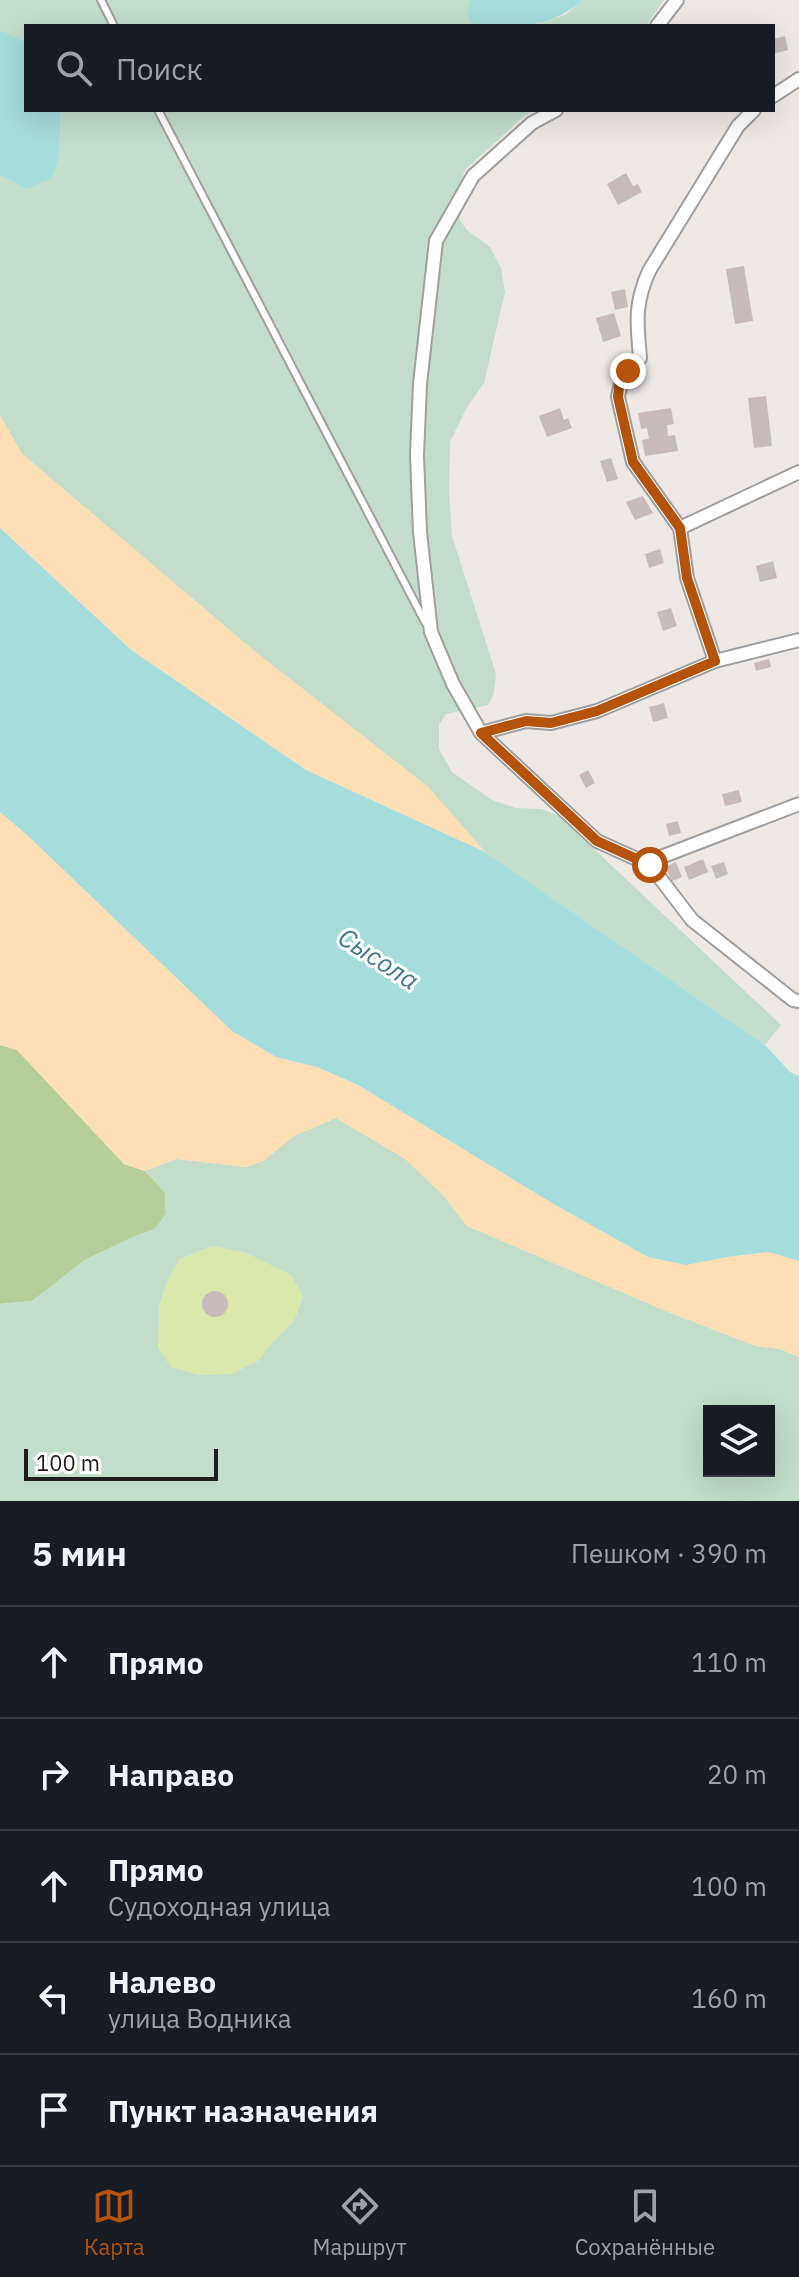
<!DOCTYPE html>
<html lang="ru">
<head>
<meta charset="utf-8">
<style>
  :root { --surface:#171b24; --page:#20242c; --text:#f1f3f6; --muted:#9ea1a6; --line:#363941; --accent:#b45309 }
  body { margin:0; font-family:"IBM Plex Sans",sans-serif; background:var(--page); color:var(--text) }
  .controls { position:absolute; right:24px; bottom:24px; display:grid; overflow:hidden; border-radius:0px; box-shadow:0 8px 32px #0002 }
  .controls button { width:72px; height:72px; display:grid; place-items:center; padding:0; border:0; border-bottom:2px solid var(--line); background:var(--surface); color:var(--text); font:40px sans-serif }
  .scale { position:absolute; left:24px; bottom:20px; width:194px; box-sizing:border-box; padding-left:8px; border:4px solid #1e1e1e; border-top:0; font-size:22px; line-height:28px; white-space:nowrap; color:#1e1e1e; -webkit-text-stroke:6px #fff; paint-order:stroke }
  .stop { position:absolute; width:24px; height:24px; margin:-18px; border:6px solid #b45309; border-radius:50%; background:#fff }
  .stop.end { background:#b45309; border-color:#fff; box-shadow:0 2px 8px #0008 }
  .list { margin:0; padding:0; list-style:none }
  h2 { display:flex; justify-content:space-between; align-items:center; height:104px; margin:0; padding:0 32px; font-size:34px }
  h2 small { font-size:26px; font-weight:400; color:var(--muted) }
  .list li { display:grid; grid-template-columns:52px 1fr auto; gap:24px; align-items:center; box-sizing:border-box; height:112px; padding:0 32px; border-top:2px solid var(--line) }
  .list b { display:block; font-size:30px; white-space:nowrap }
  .list p { margin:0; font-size:26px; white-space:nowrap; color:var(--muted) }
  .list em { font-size:26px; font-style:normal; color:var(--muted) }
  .icon { flex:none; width:44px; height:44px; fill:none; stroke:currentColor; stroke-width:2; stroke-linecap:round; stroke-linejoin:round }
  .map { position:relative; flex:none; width:799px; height:1501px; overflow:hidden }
  .search { position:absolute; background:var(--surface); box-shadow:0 8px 32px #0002; left:24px; right:24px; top:24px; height:88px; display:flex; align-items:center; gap:20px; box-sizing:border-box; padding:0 28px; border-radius:0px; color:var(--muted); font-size:30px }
  .sheet { height:664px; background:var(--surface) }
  nav { display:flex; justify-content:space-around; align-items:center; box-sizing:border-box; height:112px; border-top:2px solid var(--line); background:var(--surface); font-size:22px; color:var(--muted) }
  nav a { display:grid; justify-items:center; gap:4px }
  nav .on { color:var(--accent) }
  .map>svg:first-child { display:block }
  .grass { fill:#d8e9ab }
  .forest { fill:#b5ce9a }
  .wetland { fill:#c2ddca; fill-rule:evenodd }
  .sand { fill:#fedeb4 }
  .water { fill:#a5dcdc }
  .building { fill:#c7bab8 }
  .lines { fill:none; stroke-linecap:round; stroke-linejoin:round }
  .service-casing { stroke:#9f9f9f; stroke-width:10 }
  .minor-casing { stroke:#9f9f9f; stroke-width:16 }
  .service { stroke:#fff; stroke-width:6 }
  .minor { stroke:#fff; stroke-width:12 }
  .route { stroke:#b45309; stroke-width:10 }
  .labels { text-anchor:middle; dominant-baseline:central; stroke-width:6; stroke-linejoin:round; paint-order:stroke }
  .water-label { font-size:26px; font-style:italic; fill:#40798e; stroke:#fff }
</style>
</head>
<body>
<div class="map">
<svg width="799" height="1501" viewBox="0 0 799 1501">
  <rect width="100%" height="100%" fill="#efe9e5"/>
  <!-- grass -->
  <path class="grass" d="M212,1246L244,1252L291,1275L303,1295L294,1321L272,1343L259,1360L232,1374L199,1375L171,1367L158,1347L159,1306L168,1279L180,1259Z"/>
  <!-- forest -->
  <path class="forest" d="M0,1045L17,1050L124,1164L145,1171L165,1192L166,1214L155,1229L133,1237L85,1260L32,1301L0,1304Z"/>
  <!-- wetland -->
  <path class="wetland" d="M0,0H470L468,14L473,26H26V42L0,30Z
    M583,0H664L646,26H532L565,15Z
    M61,110H534L523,117L465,170L456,198L460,220L467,230L490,247L501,268L505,292L484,383L466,409L450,442L449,492L452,536L496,674L494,693L488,705L446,714L439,725V749L452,772L492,800L516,808L542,809L559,816L781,1025L765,1045L485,852L428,787L253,650L21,453L0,415V175L26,189L59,157Z
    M336,1118L406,1159L443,1195L467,1226L673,1314L756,1346L780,1349L799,1357V1501H0V1304L32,1301L85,1260L133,1237L155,1229L166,1214L165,1192L145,1171L176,1159L246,1167L263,1161L294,1136ZM212,1246L244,1252L291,1275L303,1296L294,1321L272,1343L259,1360L232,1374L199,1375L171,1367L158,1347L159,1306L168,1279L180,1259ZM709,1411H769V1471H709Z"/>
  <!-- sand -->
  <path class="sand" d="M0,415L21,453L253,650L428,787L485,852L306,770L130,649L0,528Z
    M0,812L26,834L232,1031L276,1057L317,1067L358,1085L552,1203L648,1257L686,1265L727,1257L769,1252L799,1261V1357L780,1349L756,1346L673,1314L467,1226L443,1195L405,1159L336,1118L294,1136L263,1161L246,1167L176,1159L145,1171L124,1164L17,1050L0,1045Z"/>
  <!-- water -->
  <path class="water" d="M470,0H583C545,31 520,26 473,26L467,14Z
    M0,30L26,42V110H61L59,157L52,178L26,189L0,175Z
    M0,528L130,649L306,770L485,852L765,1045L790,1072L799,1076V1261L769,1252L727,1257L686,1265L648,1257L552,1203L358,1085L317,1067L276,1057L232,1031L26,834L0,812Z"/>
  <!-- building -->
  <path class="building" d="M785,36L788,50L773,54V39Z
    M626,173L633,186L638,184L642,192L618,205L607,184Z
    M744,266L753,321L735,324L726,269Z
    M625,289L628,307L615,310L611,292Z
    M614,313L621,336L603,342L596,318Z
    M766,396L772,446L754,448L748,398Z
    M560,408L564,420L568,418L572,428L547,437L539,416Z
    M671,408L674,424L667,425L668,436L675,435L678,451L645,456L642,440L649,439L647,428L641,429L638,413Z
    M611,458L618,479L607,482L600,461Z
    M643,496L653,513L635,520L626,502Z
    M660,549L664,563L649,568L645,554Z
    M773,561L777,578L760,582L756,566Z
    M671,608L677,626L663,631L657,612Z
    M769,659L771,667L756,671L754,663Z
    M664,703L668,718L653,722L649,707Z
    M588,770L595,783L586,788L579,775Z
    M739,790L742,802L725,806L722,794Z
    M678,821L681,833L669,836L666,824Z
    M703,859L708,872L689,880L684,867Z
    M676,862L682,877L672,881L665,867Z
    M724,862L728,874L716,879L711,866Z
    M202 1304a13 13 0 1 1 26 0a13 13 0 1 1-26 0Z"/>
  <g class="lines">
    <!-- service casing -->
    <g class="service-casing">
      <path id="service" d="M101,0L114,26
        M158,110L425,622"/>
    </g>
    <!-- minor casing -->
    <g class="minor-casing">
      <path id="minor" d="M657,26L677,0
        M773,96L799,79
        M556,110L532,123L473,176L436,241L420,384L417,455L420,532L431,632L453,684L481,733L597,841L650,865L692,920L793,1000L799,1001
        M680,528L799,472
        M715,661L687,578L680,528L633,462L618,397C620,380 629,370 640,358C637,322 634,305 649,271L738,126L754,110
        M481,733L526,721L551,723L597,711L715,661L799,640
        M650,865L661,857L799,804"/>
    </g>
    <!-- service -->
    <use href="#service" class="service"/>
    <!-- minor -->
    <use href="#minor" class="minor"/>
  </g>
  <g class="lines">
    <!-- route -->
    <path class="route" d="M628,371L619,386L618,397L633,462L680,528L687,578L715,661L597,711L551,723L526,721L481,733L597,841L650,865"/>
  </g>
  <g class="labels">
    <!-- water labels -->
    <g class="water-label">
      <text transform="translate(379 958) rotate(33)">Сысола</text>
    </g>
  </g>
</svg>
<div class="controls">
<button><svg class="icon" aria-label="layers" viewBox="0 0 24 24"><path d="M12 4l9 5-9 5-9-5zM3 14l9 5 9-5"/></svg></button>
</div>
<div class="scale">100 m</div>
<div class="stop" style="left:650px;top:865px"></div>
<div class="stop end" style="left:628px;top:371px"></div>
<div class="search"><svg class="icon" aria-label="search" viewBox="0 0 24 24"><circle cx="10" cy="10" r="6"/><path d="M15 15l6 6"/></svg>Поиск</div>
</div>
<section class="sheet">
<h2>5 мин<small>Пешком · 390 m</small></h2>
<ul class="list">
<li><svg class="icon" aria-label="ahead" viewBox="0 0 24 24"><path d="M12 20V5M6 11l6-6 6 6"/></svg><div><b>Прямо</b></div><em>110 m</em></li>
<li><svg class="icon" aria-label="right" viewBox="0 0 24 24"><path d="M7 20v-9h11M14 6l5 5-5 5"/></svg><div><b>Направо</b></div><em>20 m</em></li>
<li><svg class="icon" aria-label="ahead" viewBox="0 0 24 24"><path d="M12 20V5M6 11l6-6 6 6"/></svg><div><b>Прямо</b><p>Судоходная улица</p></div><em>100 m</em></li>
<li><svg class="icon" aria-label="left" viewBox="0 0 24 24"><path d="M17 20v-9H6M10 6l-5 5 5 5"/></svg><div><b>Налево</b><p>улица Водника</p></div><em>160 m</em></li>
<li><svg class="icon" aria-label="arrive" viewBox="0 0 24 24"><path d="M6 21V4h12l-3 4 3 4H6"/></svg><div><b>Пункт назначения</b></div></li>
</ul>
</section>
<nav>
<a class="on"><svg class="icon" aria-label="map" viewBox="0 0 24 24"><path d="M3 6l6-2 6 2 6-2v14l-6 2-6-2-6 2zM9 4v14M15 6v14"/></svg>Карта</a>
<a><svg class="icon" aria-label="directions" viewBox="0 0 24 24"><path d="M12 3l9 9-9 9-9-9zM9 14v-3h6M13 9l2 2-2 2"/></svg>Маршрут</a>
<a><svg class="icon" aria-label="saved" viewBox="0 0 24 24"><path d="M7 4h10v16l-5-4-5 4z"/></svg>Сохранённые</a>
</nav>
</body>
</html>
